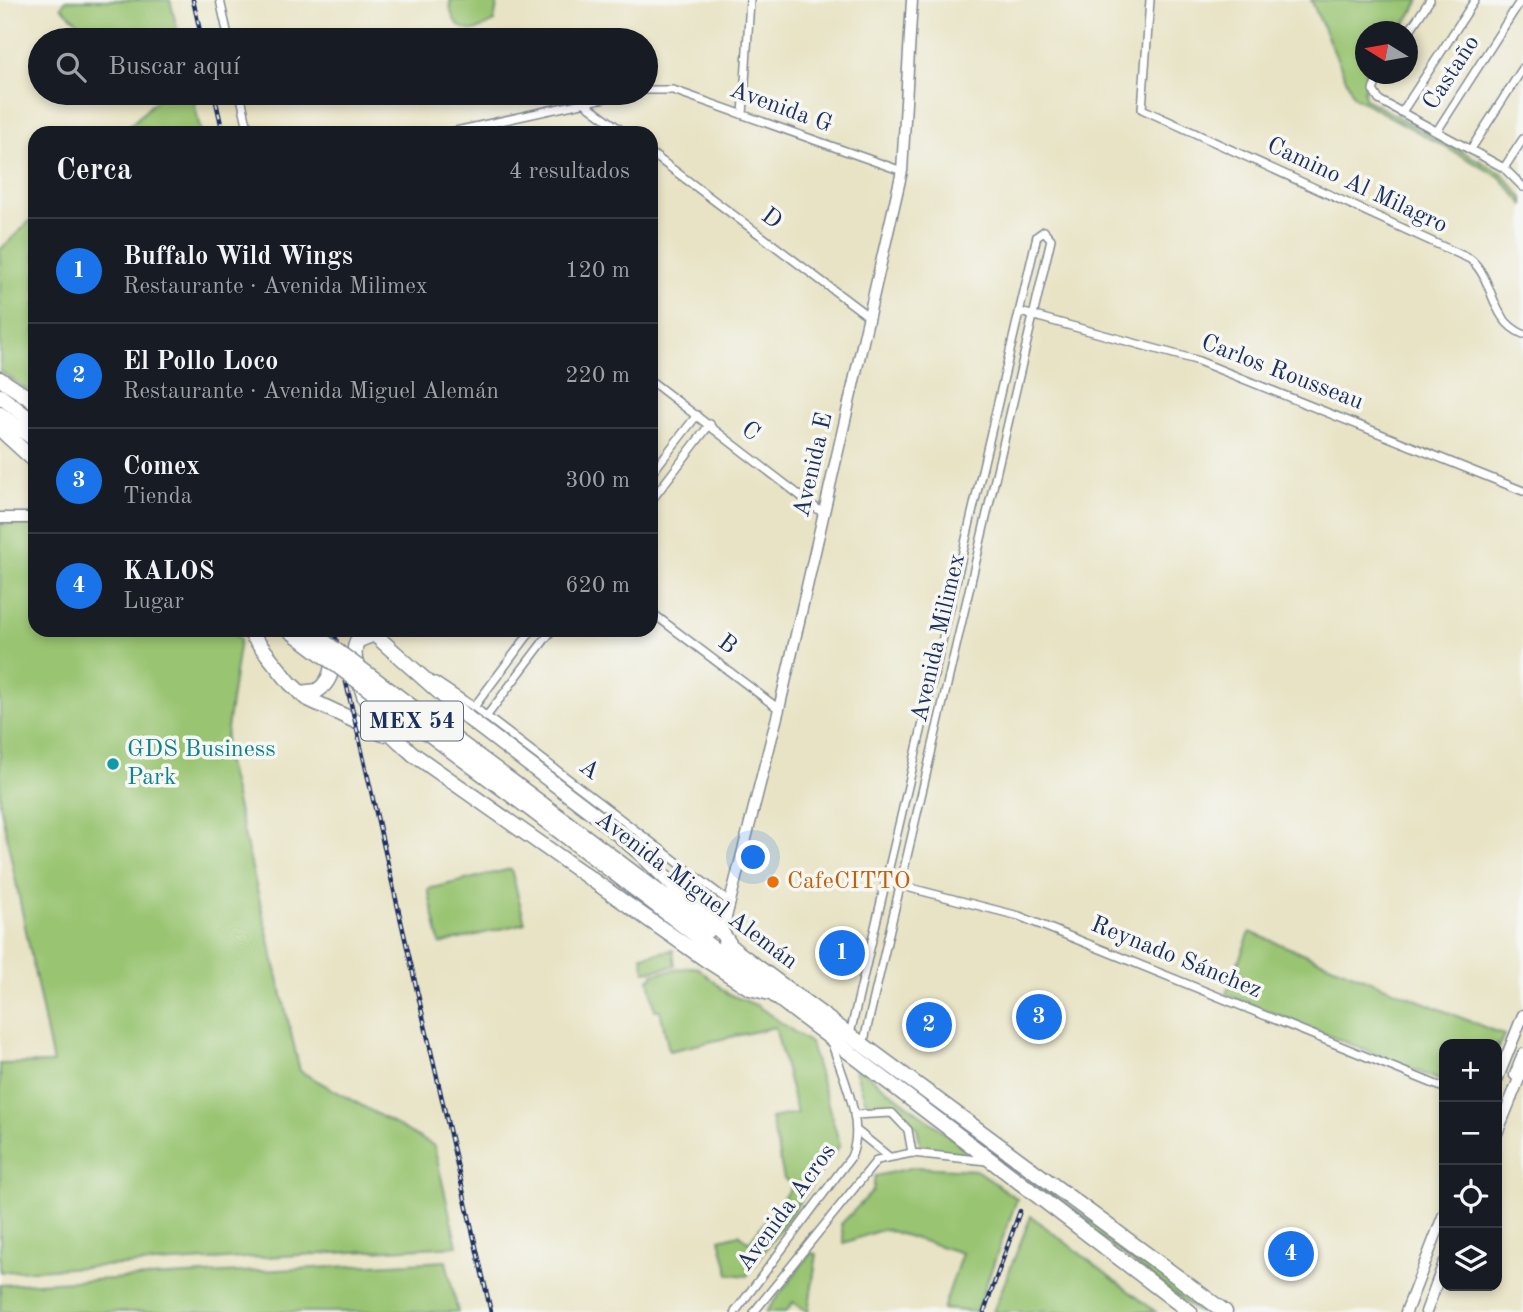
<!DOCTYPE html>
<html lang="es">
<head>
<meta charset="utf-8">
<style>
  :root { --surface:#171b24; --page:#20242c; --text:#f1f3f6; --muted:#9ea1a6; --line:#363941; --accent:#1a73e8 }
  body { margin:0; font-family:"Old Standard TT",serif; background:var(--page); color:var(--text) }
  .controls { position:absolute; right:21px; bottom:21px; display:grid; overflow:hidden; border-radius:14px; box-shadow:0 4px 10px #0003 }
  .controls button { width:63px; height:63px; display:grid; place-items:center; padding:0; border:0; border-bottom:2px solid var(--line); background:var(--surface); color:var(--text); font:35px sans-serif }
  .compass { position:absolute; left:1355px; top:21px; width:63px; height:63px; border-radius:50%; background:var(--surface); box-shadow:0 4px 10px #0003; rotate:281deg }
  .you { position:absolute; left:754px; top:858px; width:24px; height:24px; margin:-18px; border:5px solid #fff; border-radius:50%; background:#1a73e8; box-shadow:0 0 0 10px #1a73e833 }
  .badge { display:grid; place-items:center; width:46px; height:46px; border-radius:50%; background:var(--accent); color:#fff; font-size:23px; font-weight:700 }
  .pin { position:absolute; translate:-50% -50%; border:4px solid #fff; box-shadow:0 2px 7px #0006 }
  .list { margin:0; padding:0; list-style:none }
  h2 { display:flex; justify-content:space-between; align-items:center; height:91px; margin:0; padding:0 28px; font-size:30px }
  h2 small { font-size:23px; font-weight:400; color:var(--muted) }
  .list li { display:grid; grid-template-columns:46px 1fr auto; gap:21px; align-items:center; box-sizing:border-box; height:105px; padding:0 28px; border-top:2px solid var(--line) }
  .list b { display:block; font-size:26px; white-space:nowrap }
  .list p { margin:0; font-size:23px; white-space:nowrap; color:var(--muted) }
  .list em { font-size:23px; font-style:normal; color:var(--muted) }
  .icon { flex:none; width:38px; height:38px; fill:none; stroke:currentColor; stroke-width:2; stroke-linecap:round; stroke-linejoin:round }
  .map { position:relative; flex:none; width:1523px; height:1312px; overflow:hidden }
  .search { position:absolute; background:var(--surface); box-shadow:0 4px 10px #0003; left:28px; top:28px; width:630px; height:77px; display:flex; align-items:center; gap:18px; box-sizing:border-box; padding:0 24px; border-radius:38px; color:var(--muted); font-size:26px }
  .panel { position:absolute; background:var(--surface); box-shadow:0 4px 10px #0003; left:28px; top:126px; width:630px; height:511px; border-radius:21px }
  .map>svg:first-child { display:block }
  .green { fill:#99c471; stroke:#5a7a68; stroke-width:2 }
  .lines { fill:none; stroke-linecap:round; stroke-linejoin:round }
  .street-casing { stroke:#828991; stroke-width:10 }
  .secondary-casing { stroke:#828991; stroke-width:13 }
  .highway-casing { stroke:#828991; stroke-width:17 }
  .street { stroke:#fff; stroke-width:7 }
  .secondary { stroke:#fff; stroke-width:10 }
  .highway { stroke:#fff; stroke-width:14 }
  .rail-casing { stroke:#1b2f5e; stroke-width:4.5 }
  .rail { stroke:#f6f6f2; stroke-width:2; stroke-dasharray:5; stroke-linecap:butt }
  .highway-bridge-casing { stroke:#828991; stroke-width:17; stroke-linecap:butt }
  .highway-bridge { stroke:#fff; stroke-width:14 }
  .culture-dot { fill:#0f9aa8; stroke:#f6f6f2; stroke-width:2.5 }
  .food-dot { fill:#e8710a; stroke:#f6f6f2; stroke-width:2.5 }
  .labels { text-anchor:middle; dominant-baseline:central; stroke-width:7; stroke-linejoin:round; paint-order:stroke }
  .shield { fill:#f6f6f2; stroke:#5d6b8a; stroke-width:2 }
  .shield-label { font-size:23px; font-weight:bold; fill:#1b2f5e }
  .street-label { font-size:24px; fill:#1b2f5e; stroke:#f6f6f2 }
  .culture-label { font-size:24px; fill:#0d838f; stroke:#f6f6f2; text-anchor:start }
  .food-label { font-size:24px; fill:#c56008; stroke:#f6f6f2; text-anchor:start }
</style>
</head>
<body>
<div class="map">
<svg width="1523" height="1312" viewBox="0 0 1523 1312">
  <rect width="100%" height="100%" fill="#f6f6f2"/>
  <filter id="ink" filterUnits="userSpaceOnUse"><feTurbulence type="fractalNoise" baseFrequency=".0143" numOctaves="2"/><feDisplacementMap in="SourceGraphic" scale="14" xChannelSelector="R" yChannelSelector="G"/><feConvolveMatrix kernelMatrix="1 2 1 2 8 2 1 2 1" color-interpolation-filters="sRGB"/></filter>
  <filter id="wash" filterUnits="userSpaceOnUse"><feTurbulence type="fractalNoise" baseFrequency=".00686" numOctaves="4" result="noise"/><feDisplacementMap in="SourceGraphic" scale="28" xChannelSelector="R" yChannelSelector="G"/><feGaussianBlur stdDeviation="1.57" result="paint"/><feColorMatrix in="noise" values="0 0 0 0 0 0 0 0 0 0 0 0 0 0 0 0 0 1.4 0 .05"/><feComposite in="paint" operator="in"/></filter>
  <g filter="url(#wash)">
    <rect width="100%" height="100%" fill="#e8e3c4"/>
    <!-- green -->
    <path class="green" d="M66,0H170L180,40H98L61,7Z
      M450,0H498L494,21L475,31C456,30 450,18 450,0Z
      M1311,0H1420L1400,31L1366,32V74H1374L1364,88L1365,99L1502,173L1523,198V204L1500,177L1354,97Z
      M156,93H192L201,133H122L160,97Z
      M35,216V395L0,371V250Z
      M0,524H35V630H228L240,639L224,750L300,1071L434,1146L457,1246L0,1272V1064L53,1063L0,804Z
      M511,869L525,923L440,944L428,889Z
      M1250,932L1504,1035L1497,1052V1044H1444V1082L1226,994Z
      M673,950L675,966L645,972L642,956Z
      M691,967L698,968L728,994L756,1005L810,1043L840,1145L747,1276L729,1274L720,1239L739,1234L749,1242L793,1185L784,1179L771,1118L797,1113L775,1027L669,1051L660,1010H655L649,978L653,977V974Z
      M853,1064L973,1154L921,1149L917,1127L890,1107L868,1108Z
      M1007,1162L1219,1312H1198L1068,1213Z
      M915,1167L976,1170L1017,1199L976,1312L943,1309L962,1253L884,1229L844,1243L841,1224L873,1191L875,1176Z
      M1031,1216L1156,1312H993Z
      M811,1253L817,1254L808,1312L793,1302L786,1312H766Z
      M446,1261L458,1312H0V1285Z"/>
  </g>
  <g filter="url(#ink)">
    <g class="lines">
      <!-- street casing -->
      <g class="street-casing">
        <path id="street" d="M220,0L229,40
          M1150,0L1142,109L1470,259C1495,279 1489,320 1523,334
          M1408,33L1430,0
          M1380,74L1373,90L1379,100L1504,168L1523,187
          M646,90H673L902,171
          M240,93L249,133
          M582,101L625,133
          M1402,112L1475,0
          M743,115L750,0
          M1437,131L1521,0
          M447,133L627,93
          M1471,149L1523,68
          M651,153L868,316
          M1504,168L1523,139
          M1020,312L1196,360L1523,491
          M651,381L824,514
          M651,474L697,415
          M651,501L710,424
          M651,612L779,709
          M435,681L474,707L731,903
          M474,707L532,630
          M486,717L552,630
          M887,882L1019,916L1444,1088
          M850,1034L1037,236L1044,231L1051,239L863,1045
          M854,1115L892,1113L908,1130L912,1153
          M857,1131L888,1156
          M735,1312L851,1157C866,1122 842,1076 831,1041
          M754,1312L877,1160L912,1153L987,1161"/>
      </g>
      <!-- secondary casing -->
      <g class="secondary-casing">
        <path id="secondary" d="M0,518H35
          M722,933L779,709L902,171L912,0
          M1515,1075L1523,1054
          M1497,1080L1523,1015
          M1497,1133L1523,1069
          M1406,1312L1444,1214
          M1426,1312L1444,1263"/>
      </g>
      <!-- highway casing -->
      <g class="highway-casing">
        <path id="highway" d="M0,379L35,402
          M0,396L35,423
          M0,414L35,440
          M0,429L35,461
          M248,630L290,683L306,698L383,734
          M300,693L317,691C339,676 332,652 326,630
          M541,803L709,930
          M534,812L1190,1312
          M725,943L1225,1312
          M732,948L722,933L640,853L598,817L468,718L374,634L357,641C352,653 356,663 358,674C366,715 384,727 413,754L705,959L750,988L770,993"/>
      </g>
      <!-- street -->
      <use href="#street" class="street"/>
      <!-- secondary -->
      <use href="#secondary" class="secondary"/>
      <!-- highway -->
      <use href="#highway" class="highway"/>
      <!-- rail casing -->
      <g class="rail-casing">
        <path id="rail" d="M193,0L202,40
          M214,93L223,133
          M334,630L491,1312
          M984,1312L1020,1211"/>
      </g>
      <!-- rail -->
      <use href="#rail" class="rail"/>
      <!-- highway-bridge casing -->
      <g class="highway-bridge-casing">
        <path id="highway-bridge" d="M289,630L534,812
          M309,630L541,803"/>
      </g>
      <!-- highway-bridge -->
      <use href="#highway-bridge" class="highway-bridge"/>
    </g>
  </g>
  <!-- markers -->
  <circle class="culture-dot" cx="113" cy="764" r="7"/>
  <circle class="food-dot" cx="773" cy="882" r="7"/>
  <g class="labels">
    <!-- shield labels -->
    <rect class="shield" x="361" y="701.5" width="102" height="39" rx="5"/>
    <g class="shield-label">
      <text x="412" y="721">MEX 54</text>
    </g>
    <!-- street labels -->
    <g class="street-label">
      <text transform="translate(1452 73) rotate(-57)">Castaño</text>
      <text transform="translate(781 108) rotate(20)">Avenida G</text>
      <text transform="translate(1357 186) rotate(25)">Camino Al Milagro</text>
      <text transform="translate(771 219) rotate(37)">D</text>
      <text transform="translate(1282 373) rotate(21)">Carlos Rousseau</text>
      <text transform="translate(750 432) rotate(38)">C</text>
      <text transform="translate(814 465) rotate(-77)">Avenida E</text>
      <text transform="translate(939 638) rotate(-77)">Avenida Milimex</text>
      <text transform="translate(727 645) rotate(37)">B</text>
      <text transform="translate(589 770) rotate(37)">A</text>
      <text transform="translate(696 891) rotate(37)">Avenida Miguel Alemán</text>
      <text transform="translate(1176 958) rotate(22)">Reynado Sánchez</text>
      <text transform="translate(787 1208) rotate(-54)">Avenida Acros</text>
    </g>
    <!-- culture labels -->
    <g class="culture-label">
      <text x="127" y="750">GDS Business<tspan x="127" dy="28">Park</tspan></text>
    </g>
    <!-- food labels -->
    <g class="food-label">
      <text x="787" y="882">CafeCITTO</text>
    </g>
  </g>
</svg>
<div class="controls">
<button>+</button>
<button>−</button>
<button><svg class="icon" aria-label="locate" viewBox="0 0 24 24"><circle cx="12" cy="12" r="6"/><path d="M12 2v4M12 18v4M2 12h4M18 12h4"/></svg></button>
<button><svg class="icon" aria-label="layers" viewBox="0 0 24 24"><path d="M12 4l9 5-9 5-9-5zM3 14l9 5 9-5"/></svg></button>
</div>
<svg class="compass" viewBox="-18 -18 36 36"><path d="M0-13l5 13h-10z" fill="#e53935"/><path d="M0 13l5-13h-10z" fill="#9ea1a6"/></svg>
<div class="you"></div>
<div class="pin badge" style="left:842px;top:953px">1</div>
<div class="pin badge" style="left:929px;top:1025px">2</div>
<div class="pin badge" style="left:1039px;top:1017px">3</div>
<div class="pin badge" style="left:1291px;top:1254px">4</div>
<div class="search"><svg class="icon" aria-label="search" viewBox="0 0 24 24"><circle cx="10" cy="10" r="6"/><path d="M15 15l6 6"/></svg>Buscar aquí</div>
<section class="panel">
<h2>Cerca<small>4 resultados</small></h2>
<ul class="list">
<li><span class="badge">1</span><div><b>Buffalo Wild Wings</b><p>Restaurante · Avenida Milimex</p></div><em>120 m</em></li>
<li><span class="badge">2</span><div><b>El Pollo Loco</b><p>Restaurante · Avenida Miguel Alemán</p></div><em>220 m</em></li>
<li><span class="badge">3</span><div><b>Comex</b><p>Tienda</p></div><em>300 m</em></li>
<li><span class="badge">4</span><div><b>KALOS</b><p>Lugar</p></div><em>620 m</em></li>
</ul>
</section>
</div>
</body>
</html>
